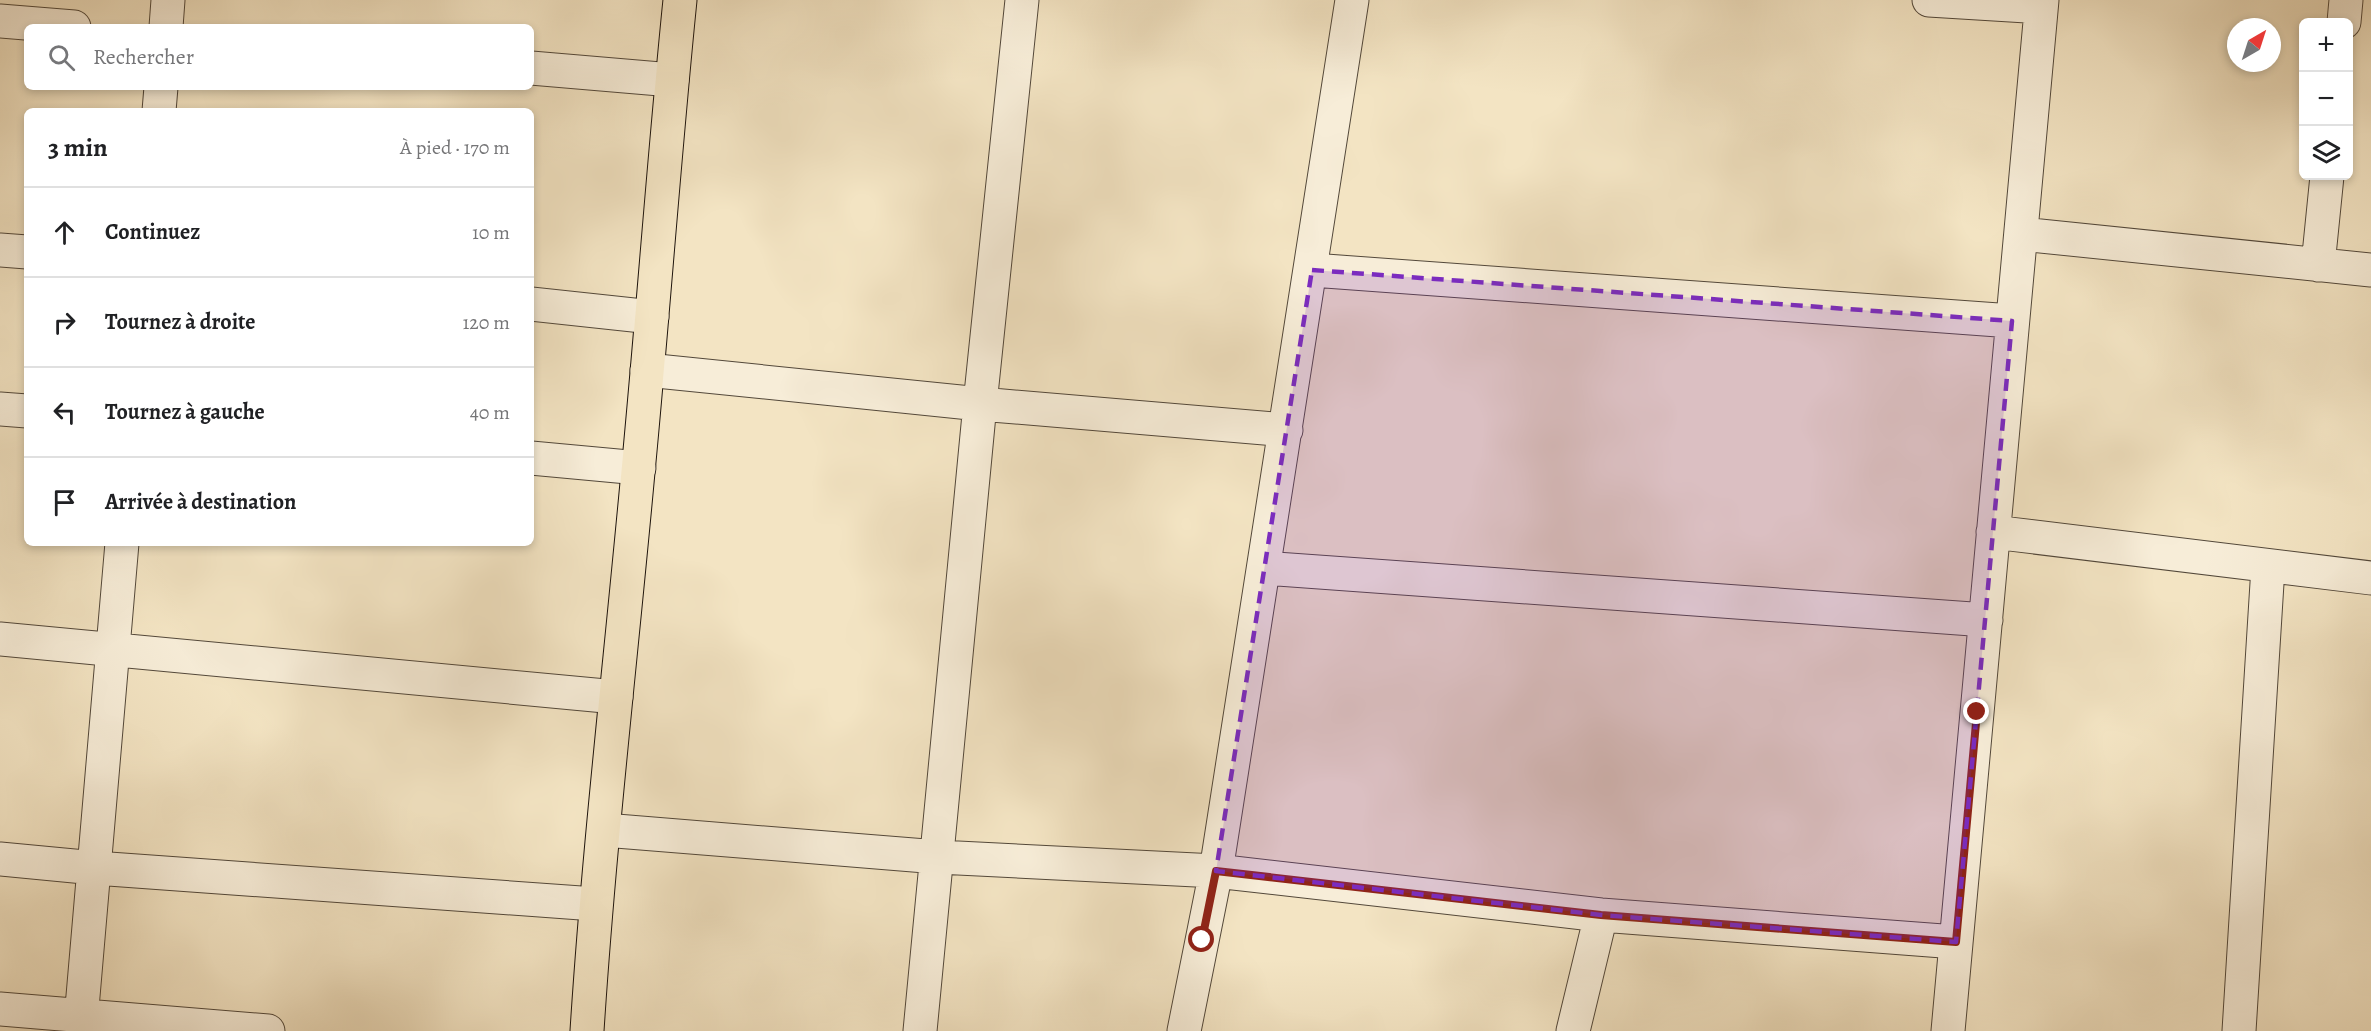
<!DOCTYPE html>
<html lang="fr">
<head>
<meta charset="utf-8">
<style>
  :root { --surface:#fff; --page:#f2f2f2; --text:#202124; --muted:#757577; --line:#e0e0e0 }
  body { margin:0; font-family:Alegreya,serif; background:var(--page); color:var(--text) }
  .controls { position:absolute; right:18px; top:18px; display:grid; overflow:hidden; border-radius:9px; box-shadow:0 3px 9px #0003 }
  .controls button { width:54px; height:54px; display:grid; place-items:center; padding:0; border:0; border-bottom:2px solid var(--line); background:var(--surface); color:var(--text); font:30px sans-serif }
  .compass { position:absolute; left:2227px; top:18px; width:54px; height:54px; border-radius:50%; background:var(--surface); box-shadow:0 3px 9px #0003; rotate:39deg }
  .stop { position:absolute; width:18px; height:18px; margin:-14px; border:4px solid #8f2418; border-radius:50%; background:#fff }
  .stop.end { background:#8f2418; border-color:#fff; box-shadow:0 2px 6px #0008 }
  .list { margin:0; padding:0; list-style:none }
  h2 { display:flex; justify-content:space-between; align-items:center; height:78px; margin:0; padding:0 24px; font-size:26px }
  h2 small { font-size:20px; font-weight:400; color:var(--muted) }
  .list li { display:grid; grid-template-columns:39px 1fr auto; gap:18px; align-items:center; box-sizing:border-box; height:90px; padding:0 24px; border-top:2px solid var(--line) }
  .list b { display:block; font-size:22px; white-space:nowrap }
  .list em { font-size:20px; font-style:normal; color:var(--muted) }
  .icon { flex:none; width:33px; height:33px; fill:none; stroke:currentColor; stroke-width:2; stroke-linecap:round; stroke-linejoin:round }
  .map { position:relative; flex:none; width:2371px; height:1031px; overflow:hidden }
  .search { position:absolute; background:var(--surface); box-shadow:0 3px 9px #0003; left:24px; top:24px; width:510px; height:66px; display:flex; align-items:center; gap:15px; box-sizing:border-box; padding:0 21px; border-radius:9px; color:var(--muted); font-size:22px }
  .panel { position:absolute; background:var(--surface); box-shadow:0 3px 9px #0003; left:24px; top:108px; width:510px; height:438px; border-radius:9px }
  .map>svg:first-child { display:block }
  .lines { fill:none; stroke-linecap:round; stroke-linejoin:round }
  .minor-casing { stroke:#53483a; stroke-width:35 }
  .major-casing { stroke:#1e140d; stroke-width:35 }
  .minor { stroke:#f7edd8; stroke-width:33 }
  .major { stroke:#f3e4c3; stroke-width:33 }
  .route { stroke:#8f2418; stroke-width:8 }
  .marked { fill:#7b2cbf; fill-opacity:0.2; stroke:#7b2cbf; stroke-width:4.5; stroke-dasharray:12 8; stroke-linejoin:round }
</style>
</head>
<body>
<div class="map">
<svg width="2371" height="1031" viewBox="0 0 2371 1031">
  <rect width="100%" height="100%" fill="#f3e4c3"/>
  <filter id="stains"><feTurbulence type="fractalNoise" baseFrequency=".00333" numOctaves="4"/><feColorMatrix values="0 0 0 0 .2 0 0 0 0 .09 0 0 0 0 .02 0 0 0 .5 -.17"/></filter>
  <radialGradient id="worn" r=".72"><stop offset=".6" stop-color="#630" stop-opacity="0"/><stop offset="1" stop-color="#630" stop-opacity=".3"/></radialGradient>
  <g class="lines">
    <!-- minor casing -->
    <g class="minor-casing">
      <path id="minor" d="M1929,0L2041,7
        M0,21L74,27
        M2344,22L2346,0
        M166,27L168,0
        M531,68L672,80
        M159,111L161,87
        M2021,234L2371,270
        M0,250L27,252
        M2318,265L2327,176
        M1312,270L2012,321
        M531,304L652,317
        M647,370L980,404L1286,430
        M0,409L27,411
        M531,458L639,468
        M1993,532L2371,578
        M1264,568L1986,620
        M0,639L616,697
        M604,830L938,857L1216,871L1601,915L1956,942
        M0,859L95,868L595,904
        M0,1009L268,1031
        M80,1031L122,543
        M920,1031L980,404L1022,0
        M1184,1031L1216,871L1352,0
        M1573,1031L1601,915
        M1948,1031L2042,0
        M2239,1031L2268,567"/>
    </g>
    <!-- major casing -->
    <g class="major-casing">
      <path id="major" d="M587,1031C599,844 621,658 638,472C653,315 664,157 680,0"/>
    </g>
    <!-- minor -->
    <use href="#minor" class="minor"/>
    <!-- major -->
    <use href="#major" class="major"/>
  </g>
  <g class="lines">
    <!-- route -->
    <path class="route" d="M1202,940L1216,871L1601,915L1956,942L1977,712"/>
  </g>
  <!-- marked area -->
  <path class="marked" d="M1312,270L2012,321L1956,942L1601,915L1216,871Z"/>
  <rect width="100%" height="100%" filter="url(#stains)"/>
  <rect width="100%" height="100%" fill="url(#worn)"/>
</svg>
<div class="controls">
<button>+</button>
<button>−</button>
<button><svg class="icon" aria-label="layers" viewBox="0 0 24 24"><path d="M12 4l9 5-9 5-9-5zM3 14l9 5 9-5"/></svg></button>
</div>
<svg class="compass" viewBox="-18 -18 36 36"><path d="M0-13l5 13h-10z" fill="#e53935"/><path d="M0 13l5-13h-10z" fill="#757577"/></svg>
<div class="stop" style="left:1202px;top:940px"></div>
<div class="stop end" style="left:1977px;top:712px"></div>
<div class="search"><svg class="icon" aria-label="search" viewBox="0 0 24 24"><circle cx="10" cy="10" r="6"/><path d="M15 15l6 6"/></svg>Rechercher</div>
<section class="panel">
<h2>3 min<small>À pied · 170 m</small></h2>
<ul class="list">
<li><svg class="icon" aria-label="ahead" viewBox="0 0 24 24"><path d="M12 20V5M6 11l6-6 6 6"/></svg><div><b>Continuez</b></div><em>10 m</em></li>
<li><svg class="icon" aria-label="right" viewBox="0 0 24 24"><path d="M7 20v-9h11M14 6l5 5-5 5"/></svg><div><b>Tournez à droite</b></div><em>120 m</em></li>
<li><svg class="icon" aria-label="left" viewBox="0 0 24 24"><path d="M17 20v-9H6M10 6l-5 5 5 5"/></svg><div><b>Tournez à gauche</b></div><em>40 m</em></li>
<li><svg class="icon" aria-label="arrive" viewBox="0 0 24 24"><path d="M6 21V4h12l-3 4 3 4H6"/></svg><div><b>Arrivée à destination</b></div></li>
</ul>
</section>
</div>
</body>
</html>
